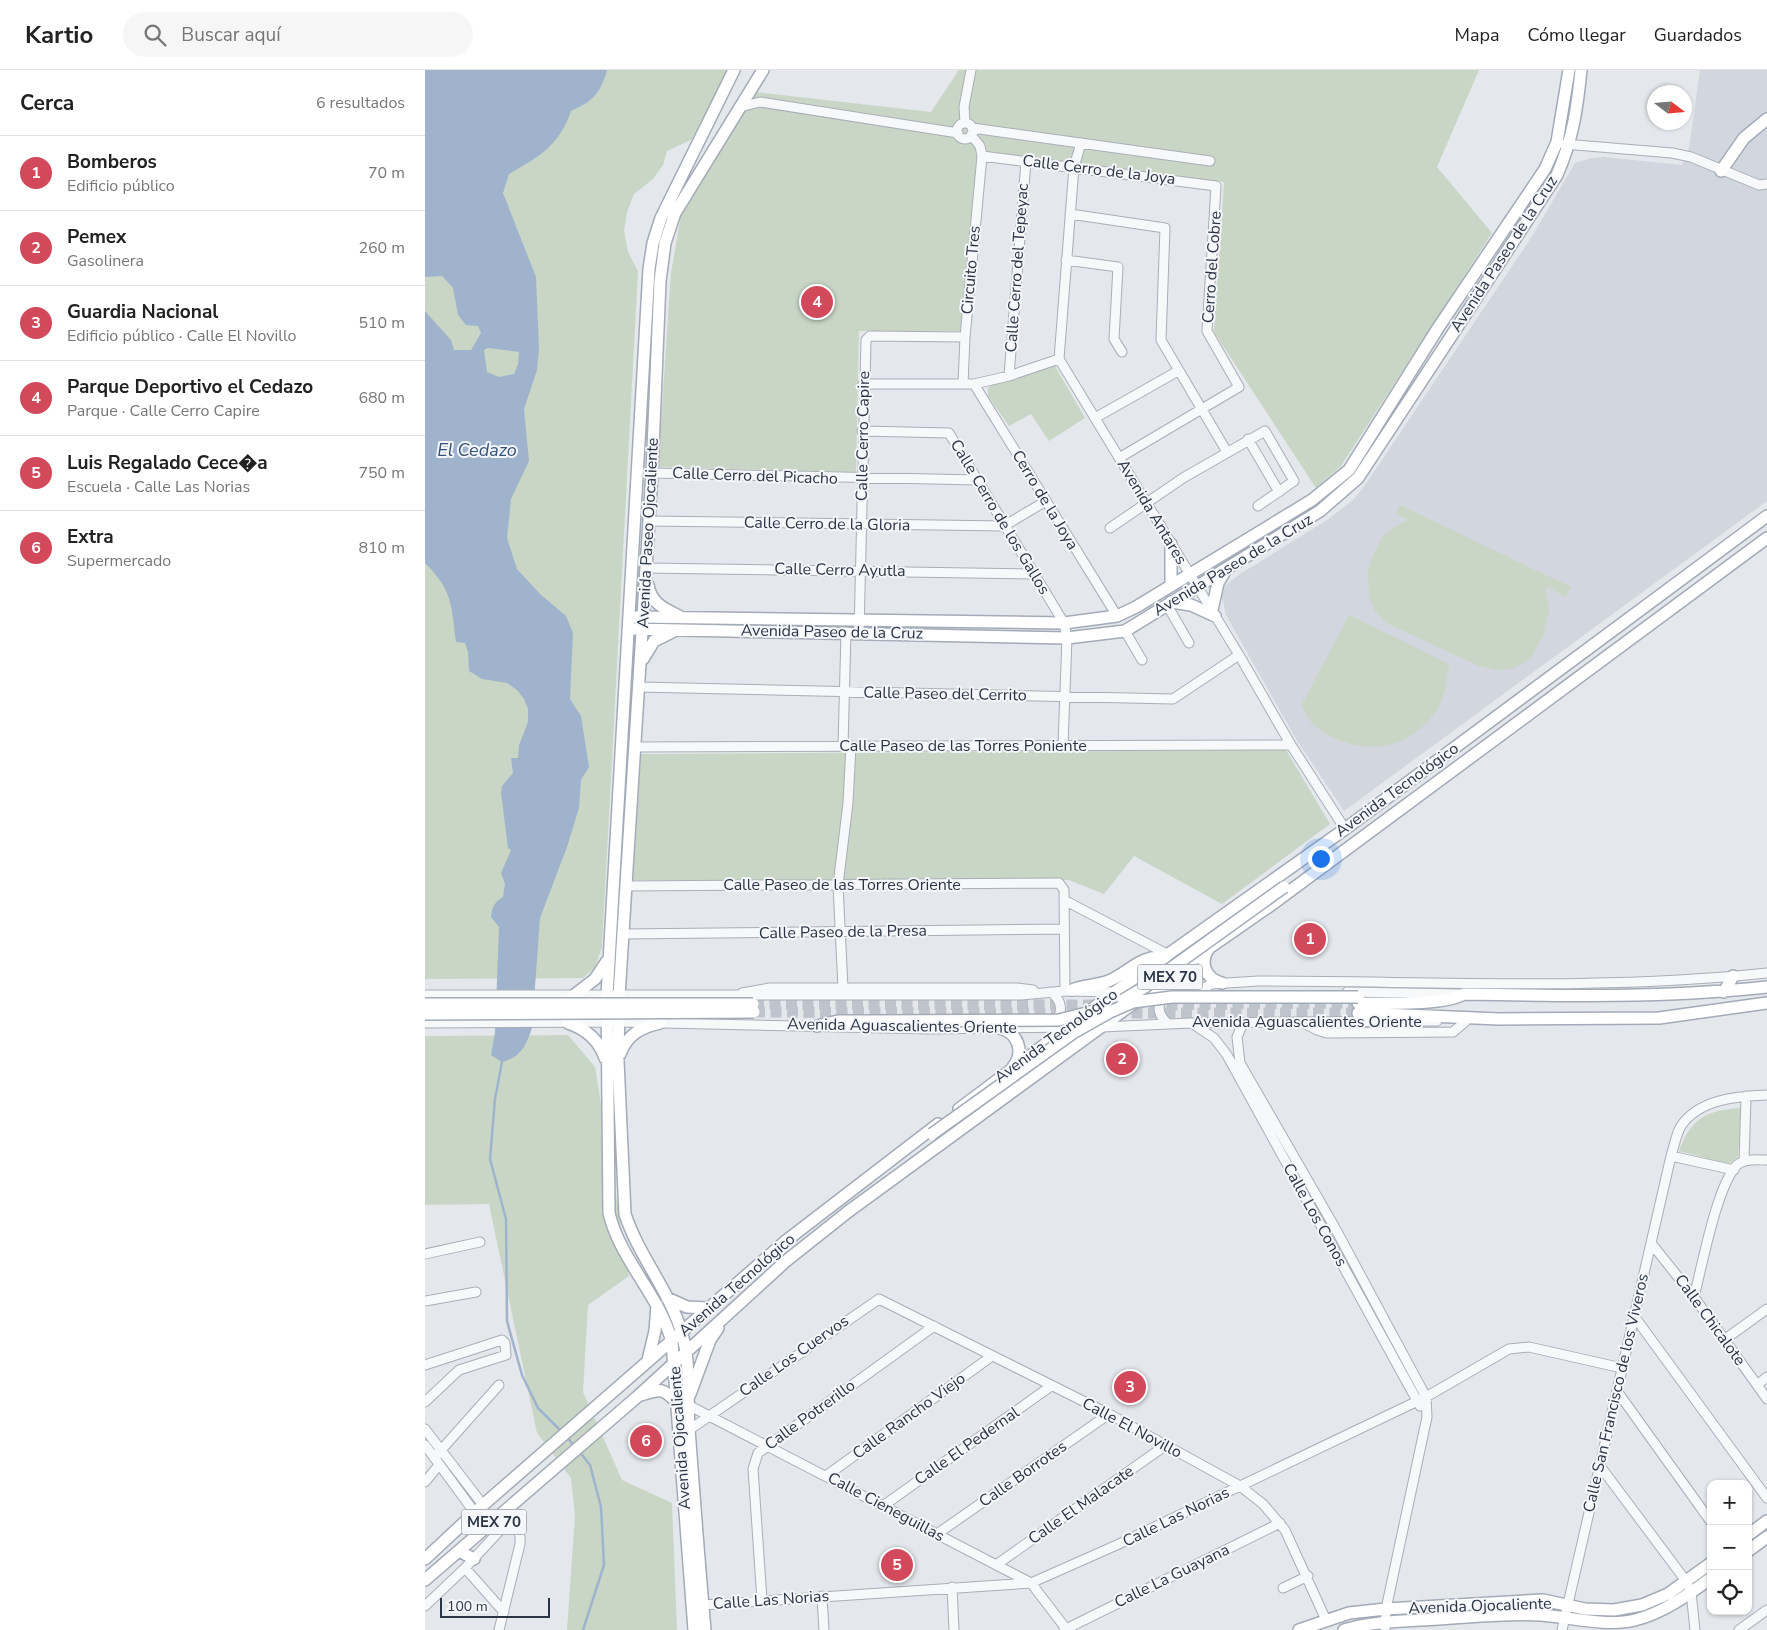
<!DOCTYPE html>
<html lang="es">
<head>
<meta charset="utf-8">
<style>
  :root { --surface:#fff; --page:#f6f6f6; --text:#222; --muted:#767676; --line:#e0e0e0; --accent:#d1495b }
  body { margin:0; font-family:"Nunito Sans",sans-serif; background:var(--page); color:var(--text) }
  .controls { position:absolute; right:15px; bottom:15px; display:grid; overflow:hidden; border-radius:10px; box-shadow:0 1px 4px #0004 }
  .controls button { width:45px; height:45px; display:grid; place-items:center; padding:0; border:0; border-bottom:1px solid var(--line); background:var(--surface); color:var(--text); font:25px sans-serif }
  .compass { position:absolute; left:1222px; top:15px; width:45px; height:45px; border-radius:50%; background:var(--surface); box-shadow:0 1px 4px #0004; rotate:106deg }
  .scale { position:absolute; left:15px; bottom:12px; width:110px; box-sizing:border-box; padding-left:5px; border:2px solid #2b3445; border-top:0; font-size:14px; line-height:18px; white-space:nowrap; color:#2b3445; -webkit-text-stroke:4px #f4f6f9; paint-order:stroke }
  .you { position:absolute; left:895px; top:788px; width:18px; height:18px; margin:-12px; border:4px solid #fff; border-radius:50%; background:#1a73e8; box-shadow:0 0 0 8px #1a73e833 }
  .badge { display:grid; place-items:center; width:32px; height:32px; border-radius:50%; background:var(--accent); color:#fff; font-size:16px; font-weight:700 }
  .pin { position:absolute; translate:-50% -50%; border:2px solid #fff; box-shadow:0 1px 5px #0006 }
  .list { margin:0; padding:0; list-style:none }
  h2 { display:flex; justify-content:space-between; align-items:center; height:65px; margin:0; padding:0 20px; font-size:21px }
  h2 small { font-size:16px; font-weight:400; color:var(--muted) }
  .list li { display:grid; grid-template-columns:32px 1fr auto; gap:15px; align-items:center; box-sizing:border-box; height:75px; padding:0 20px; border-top:1px solid var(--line) }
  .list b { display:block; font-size:19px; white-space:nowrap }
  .list p { margin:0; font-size:16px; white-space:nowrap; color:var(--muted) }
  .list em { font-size:16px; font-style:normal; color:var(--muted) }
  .icon { flex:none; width:28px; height:28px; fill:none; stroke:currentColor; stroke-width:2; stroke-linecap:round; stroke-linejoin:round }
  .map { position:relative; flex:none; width:1342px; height:1560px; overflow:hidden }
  header { display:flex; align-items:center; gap:30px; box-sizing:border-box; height:70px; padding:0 25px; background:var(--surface); border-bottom:1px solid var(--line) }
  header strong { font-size:24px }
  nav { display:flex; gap:28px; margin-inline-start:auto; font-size:18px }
  .search { width:350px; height:45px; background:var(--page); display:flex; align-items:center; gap:12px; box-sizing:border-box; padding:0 18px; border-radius:28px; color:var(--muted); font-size:19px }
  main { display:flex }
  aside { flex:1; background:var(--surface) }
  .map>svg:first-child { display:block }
  .built { fill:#d2d6de }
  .green { fill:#c9d6c5 }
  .water { fill:#9fb4cc; fill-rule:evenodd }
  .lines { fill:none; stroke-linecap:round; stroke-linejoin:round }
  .stream { stroke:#9fb4cc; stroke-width:2.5 }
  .major-tunnel { stroke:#bfc3cb; stroke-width:11; stroke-dasharray:11 5.5; stroke-linecap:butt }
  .minor-casing { stroke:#a9aeb7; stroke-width:11 }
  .major-casing { stroke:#a3abb8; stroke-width:14 }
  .minor { stroke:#f7f8fa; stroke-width:9 }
  .major { stroke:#fff; stroke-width:11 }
  .major-bridge-casing { stroke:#a3abb8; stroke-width:14; stroke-linecap:butt }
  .major-bridge { stroke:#fff; stroke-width:11 }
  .labels { text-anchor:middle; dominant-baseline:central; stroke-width:4; stroke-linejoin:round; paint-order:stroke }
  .shield { fill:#f4f6f9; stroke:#676e7b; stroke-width:1 }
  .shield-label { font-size:15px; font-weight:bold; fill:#2b3445 }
  .street-label { font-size:16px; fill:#2b3445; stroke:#f4f6f9 }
  .water-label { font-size:18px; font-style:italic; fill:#34527a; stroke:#f4f6f9 }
</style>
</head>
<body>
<header>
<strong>Kartio</strong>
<div class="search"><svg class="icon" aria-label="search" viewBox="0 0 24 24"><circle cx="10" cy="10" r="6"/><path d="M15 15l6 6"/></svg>Buscar aquí</div>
<nav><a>Mapa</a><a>Cómo llegar</a><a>Guardados</a></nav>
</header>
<main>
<aside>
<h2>Cerca<small>6 resultados</small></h2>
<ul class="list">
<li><span class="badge">1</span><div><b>Bomberos</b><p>Edificio público</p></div><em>70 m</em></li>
<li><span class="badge">2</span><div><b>Pemex</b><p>Gasolinera</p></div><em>260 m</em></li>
<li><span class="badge">3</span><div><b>Guardia Nacional</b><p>Edificio público · Calle El Novillo</p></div><em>510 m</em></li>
<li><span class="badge">4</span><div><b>Parque Deportivo el Cedazo</b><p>Parque · Calle Cerro Capire</p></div><em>680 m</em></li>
<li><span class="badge">5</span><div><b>Luis Regalado Cece�a</b><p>Escuela · Calle Las Norias</p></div><em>750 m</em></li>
<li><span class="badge">6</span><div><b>Extra</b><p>Supermercado</p></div><em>810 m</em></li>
</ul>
</aside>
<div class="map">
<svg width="1342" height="1560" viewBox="0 0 1342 1560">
  <rect width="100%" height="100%" fill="#e4e7ec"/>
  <!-- built -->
  <path class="built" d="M1275,0H1342V431L919,741L871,669L801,545L797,527L800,516L815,504L902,450L928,430L938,418L1106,168L1150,93L1167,88L1179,87L1257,95L1264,78Z"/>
  <!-- green -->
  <path class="green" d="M0,0H305L272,67L242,81L238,95L228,109L209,124L202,142L199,161L203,182L213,201L177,877L170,897L158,908L0,909Z
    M534,0H1054L1012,97L1067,163L916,396L891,418L789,262L799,112L552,81L537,261H434L431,402L233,397L246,203L256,145L290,84L330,22L506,42Z
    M630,296L660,348L624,371L606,344L584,356L563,326V318L567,315Z
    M975,435L1146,517L1141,527L1122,517L1120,520L1124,539L1119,564L1106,587L1090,598L1072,600L1054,596L961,553L949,540L944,526L943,500L947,487L957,467L971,456L984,450L971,443Z
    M924,545L1024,594C1022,613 1019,633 1006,648C975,685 924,685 889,655C884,650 880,642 876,636Z
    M861,680L905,754L797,834L709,786L679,824L644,810H208L216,684Z
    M143,965L170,997L204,1206L163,1235L158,1322L197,1410L247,1433L252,1560H142L150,1445L146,1408L112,1363L64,1134L0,1135V966Z
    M1316,1038L1313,1086L1304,1094L1254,1081C1266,1048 1282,1040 1316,1038Z"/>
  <!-- water -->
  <path class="water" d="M0,0H182C176,23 167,32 146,41C134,76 115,86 84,104L78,123L111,207L114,280L112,300L99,339L104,391L86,429L82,468L92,499L115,524L141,546L148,563L145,629L156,646L164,697L156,710L154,738L142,777L115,848L107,958C101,976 96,987 77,992L66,985L70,962L74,857L66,847C67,838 69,832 78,827L80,814L76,803L86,780L83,778L76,723L77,716L88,703L86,688H93L94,675L103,652V639L99,629L92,620L82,613L57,609L44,601L43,582L40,573L31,572C26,534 28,521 0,493V241L26,270L29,280H46L56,263L53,256L41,255L33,245L28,218L17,206L0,207ZM63,278L94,282L93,294L89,304L74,307L62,302L59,280Z"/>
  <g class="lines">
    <!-- stream -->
    <path class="stream" d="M77,992L70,1029L65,1089L81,1149L82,1251L97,1305L113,1338L137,1362
      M141,1366L150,1377
      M154,1381L165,1395L176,1437L179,1495L158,1560"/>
    <!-- major-tunnel -->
    <path class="major-tunnel" d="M328,934L676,935
      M725,935L933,933
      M329,942L644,943
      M690,943H933"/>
    <!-- minor casing -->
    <g class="minor-casing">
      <path id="minor" d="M315,37L335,32L533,63
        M540,53L539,37L546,0
        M532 61a8 8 0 1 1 16 0a8 8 0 1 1-16 0Z
        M547,58L785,91
        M656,73L649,97L634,289L814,585L866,675L920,759
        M1139,74L1247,83L1266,87L1334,115L1342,114
        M557,86L791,116L782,261L814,317L694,388
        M645,144L740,158L736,270L802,382
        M641,190L693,197L689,269L697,282
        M584,306L601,91
        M438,314H549L584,306L634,289
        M538,314L540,267L557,86L555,76L546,65
        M549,314L692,546
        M670,348L753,301
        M437,361L524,363L639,553L642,568L638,675
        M823,369L854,422
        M227,403L552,410
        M224,451L579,456L621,431
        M685,458L758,408L840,361L869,411L833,436
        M221,498L608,504
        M742,535L764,573
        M700,561L717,590
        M434,563L441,270L445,266L540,267
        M213,617L748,629L814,585
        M418,676L421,562
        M210,677L866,675
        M201,816L634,813L639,820L640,921
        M639,830L744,885
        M198,864L639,859
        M418,918L413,815L423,733L426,676
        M722,921L754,922
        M626,922C637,930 639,943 629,953
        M770,922L787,914L833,911C1002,911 1173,921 1342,903
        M922,922L1034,924
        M317,923L345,918H592L608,920
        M0,925H596L640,921L692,922
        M739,926C731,935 733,947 744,954
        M0,953L193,952L504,959L644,957
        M818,953L812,967L815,993L909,1156L1001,1327L1002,1347L961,1539L960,1560
        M879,953L892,960L902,963L1028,962L1041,951
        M768,954L789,968L802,985L995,1336
        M677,957L766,953L1012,951
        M1246,1086L1309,1100
        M1319,1091L1321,1026
        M1226,1173L1269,1227L1342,1329
        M0,1184L55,1172
        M1269,1227C1277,1196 1292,1115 1312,1095C1319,1088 1333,1090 1342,1090
        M0,1231L51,1222
        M1209,1246L1342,1428
        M1299,1270L1342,1239
        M0,1295L77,1270L80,1273L81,1285L34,1300L0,1332
        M1332,1315L1342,1307
        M1192,1321L1286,1452
        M263,1335L606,1513L642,1560
        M0,1359L58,1435
        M264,1360L454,1229L684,1344L815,1416L838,1434L860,1460L901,1550
        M0,1375L50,1443
        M9,1388L74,1315
        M1175,1396L1261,1511L1266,1522L1270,1560
        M401,1406L567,1286
        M0,1412L14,1395
        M458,1436L626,1316
        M512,1464L684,1344
        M571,1495L741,1375
        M40,1498L79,1542
        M527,1517L529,1560
        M858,1518L883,1506
        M397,1526L399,1560
        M337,1530L328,1399L333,1383L509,1256
        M278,1535L606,1513L694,1474L1001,1327L1084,1279L1104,1277L1197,1298
        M0,1536L40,1498L80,1455C93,1457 96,1461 95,1474L74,1560
        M639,1560L855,1453
        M1137,1560L1246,1086C1249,1077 1251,1064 1256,1056C1274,1029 1313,1026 1342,1025
        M1314,1560L1342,1540"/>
    </g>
    <!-- major casing -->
    <g class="major-casing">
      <path id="major" d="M1296,101L1319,68L1342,49
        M223,515C226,533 238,538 254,546
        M746,516V474
        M746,532L766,535L790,546
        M787,540L793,513L802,498
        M211,547L639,553L692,546L711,537L887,430L924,400L1013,258L1120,99L1132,72L1144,0
        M210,559L642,568L700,561L895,441L933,408L1132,105C1148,68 1152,40 1156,0
        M218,589L229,571L249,561
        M784,878C774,892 780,909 797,913
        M647,920C658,915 669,916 681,912C702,905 716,883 740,888
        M1299,922L1308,906
        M148,926L170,909L182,891
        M933,933C960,933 1016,936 1039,924C1140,926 1242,928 1342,917
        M933,943L1074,949L1234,948L1342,933
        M143,953C161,959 174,970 180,988
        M392,956L413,951H449
        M574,958C593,962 600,982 588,997
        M195,984C202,965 216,957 235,953
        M534,1039L690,922L920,759L1342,446
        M242,1228L262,1237L283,1238
        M223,1290L230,1261L232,1235
        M265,1324L285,1270L293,1258
        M216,1325C235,1319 238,1317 252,1333
        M1323,1465L1342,1451
        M34,1481L49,1489
        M1323,1481L1342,1467
        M0,1489L58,1435L362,1170L513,1054
        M0,1510L212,1327L361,1191L424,1141L784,878L846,835L1342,468
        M269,1560L247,1272C234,1224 195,1190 184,1143L182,926L224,199L228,173L236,148L309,0
        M280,1560C274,1493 269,1426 264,1359C262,1328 266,1294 257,1264C245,1221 214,1187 200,1144L193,991L194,926L227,403L235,211L240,173L250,143L338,0
        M874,1560L924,1543L961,1539L1118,1530L1160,1539L1189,1540L1217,1535L1243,1524L1286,1493
        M919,1560C949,1551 982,1551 1013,1549C1047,1547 1082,1543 1116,1545C1146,1547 1180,1557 1210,1550C1238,1543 1263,1525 1286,1508"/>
    </g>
    <!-- minor -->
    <use href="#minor" class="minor"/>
    <!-- major -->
    <use href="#major" class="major"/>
    <!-- major-bridge casing -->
    <g class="major-bridge-casing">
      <path id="major-bridge" d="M698,930L720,917L859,817
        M0,934H328
        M0,944L329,942
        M449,951L634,950L681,938
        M507,1064L648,963L685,942L708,932L747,927H933"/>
    </g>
    <!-- major-bridge -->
    <use href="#major-bridge" class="major-bridge"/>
  </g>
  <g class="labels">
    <!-- shield labels -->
    <g class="shield">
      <rect x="712.5" y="894.5" width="65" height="25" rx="4"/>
      <rect x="36.5" y="1439.5" width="65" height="25" rx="4"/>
    </g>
    <g class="shield-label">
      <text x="745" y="907">MEX 70</text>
      <text x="69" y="1452">MEX 70</text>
    </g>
    <!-- street labels -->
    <g class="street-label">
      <text transform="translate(674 100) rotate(7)">Calle Cerro de la Joya</text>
      <text transform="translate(1079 184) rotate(-57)">Avenida Paseo de la Cruz</text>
      <text transform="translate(787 197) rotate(-86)">Cerro del Cobre</text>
      <text transform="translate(592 198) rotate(-86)">Calle Cerro del Tepeyac</text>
      <text transform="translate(546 200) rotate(-85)">Circuito Tres</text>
      <text transform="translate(438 366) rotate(-89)">Calle Cerro Capire</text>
      <text transform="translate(330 406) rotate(2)">Calle Cerro del Picacho</text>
      <text transform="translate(620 430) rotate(59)">Cerro de la Joya</text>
      <text transform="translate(727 442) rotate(59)">Avenida Antares</text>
      <text transform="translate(575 447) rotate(59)">Calle Cerro de los Gallos</text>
      <text transform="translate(402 454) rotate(1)">Calle Cerro de la Gloria</text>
      <text transform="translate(223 463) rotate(-87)">Avenida Paseo Ojocaliente</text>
      <text transform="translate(808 495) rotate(-31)">Avenida Paseo de la Cruz</text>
      <text transform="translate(415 500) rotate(1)">Calle Cerro Ayutla</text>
      <text transform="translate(407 562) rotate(1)">Avenida Paseo de la Cruz</text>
      <text transform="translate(520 624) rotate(1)">Calle Paseo del Cerrito</text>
      <text x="538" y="676">Calle Paseo de las Torres Poniente</text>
      <text transform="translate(972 720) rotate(-36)">Avenida Tecnológico</text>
      <text x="417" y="815">Calle Paseo de las Torres Oriente</text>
      <text transform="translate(418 862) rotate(-1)">Calle Paseo de la Presa</text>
      <text x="882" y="952">Avenida Aguascalientes Oriente</text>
      <text transform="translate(477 956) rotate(1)">Avenida Aguascalientes Oriente</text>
      <text transform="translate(631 966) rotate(-36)">Avenida Tecnológico</text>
      <text transform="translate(890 1145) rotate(61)">Calle Los Conos</text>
      <text transform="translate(312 1215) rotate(-41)">Avenida Tecnológico</text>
      <text transform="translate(1285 1250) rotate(54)">Calle Chicalote</text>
      <text transform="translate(369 1286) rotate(-35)">Calle Los Cuervos</text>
      <text transform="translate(1191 1323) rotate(-77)">Calle San Francisco de los Viveros</text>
      <text transform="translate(385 1345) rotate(-36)">Calle Potrerillo</text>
      <text transform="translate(484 1346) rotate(-36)">Calle Rancho Viejo</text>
      <text transform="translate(707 1358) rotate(28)">Calle El Novillo</text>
      <text transform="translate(255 1368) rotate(-94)">Avenida Ojocaliente</text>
      <text transform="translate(542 1376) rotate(-35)">Calle El Pedernal</text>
      <text transform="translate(598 1404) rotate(-35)">Calle Borrotes</text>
      <text transform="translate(656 1435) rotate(-35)">Calle El Malacate</text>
      <text transform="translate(461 1437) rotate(28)">Calle Cieneguillas</text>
      <text transform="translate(751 1447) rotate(-26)">Calle Las Norias</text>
      <text transform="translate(747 1506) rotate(-26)">Calle La Guayana</text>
      <text transform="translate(346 1530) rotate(-4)">Calle Las Norias</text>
      <text transform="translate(1055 1536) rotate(-2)">Avenida Ojocaliente</text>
    </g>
    <!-- water labels -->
    <g class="water-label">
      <text x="52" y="380">El Cedazo</text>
    </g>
  </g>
</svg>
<div class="controls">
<button>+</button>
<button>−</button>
<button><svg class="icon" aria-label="locate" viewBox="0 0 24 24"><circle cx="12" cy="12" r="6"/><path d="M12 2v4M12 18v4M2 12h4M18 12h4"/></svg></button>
</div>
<svg class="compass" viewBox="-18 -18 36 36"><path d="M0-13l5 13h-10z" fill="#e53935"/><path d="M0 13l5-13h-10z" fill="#767676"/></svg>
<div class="scale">100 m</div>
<div class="you"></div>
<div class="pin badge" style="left:885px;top:869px">1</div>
<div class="pin badge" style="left:697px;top:989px">2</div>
<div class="pin badge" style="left:705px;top:1317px">3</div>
<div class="pin badge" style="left:392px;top:232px">4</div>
<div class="pin badge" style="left:472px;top:1495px">5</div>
<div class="pin badge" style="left:221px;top:1371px">6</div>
</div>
</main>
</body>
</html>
